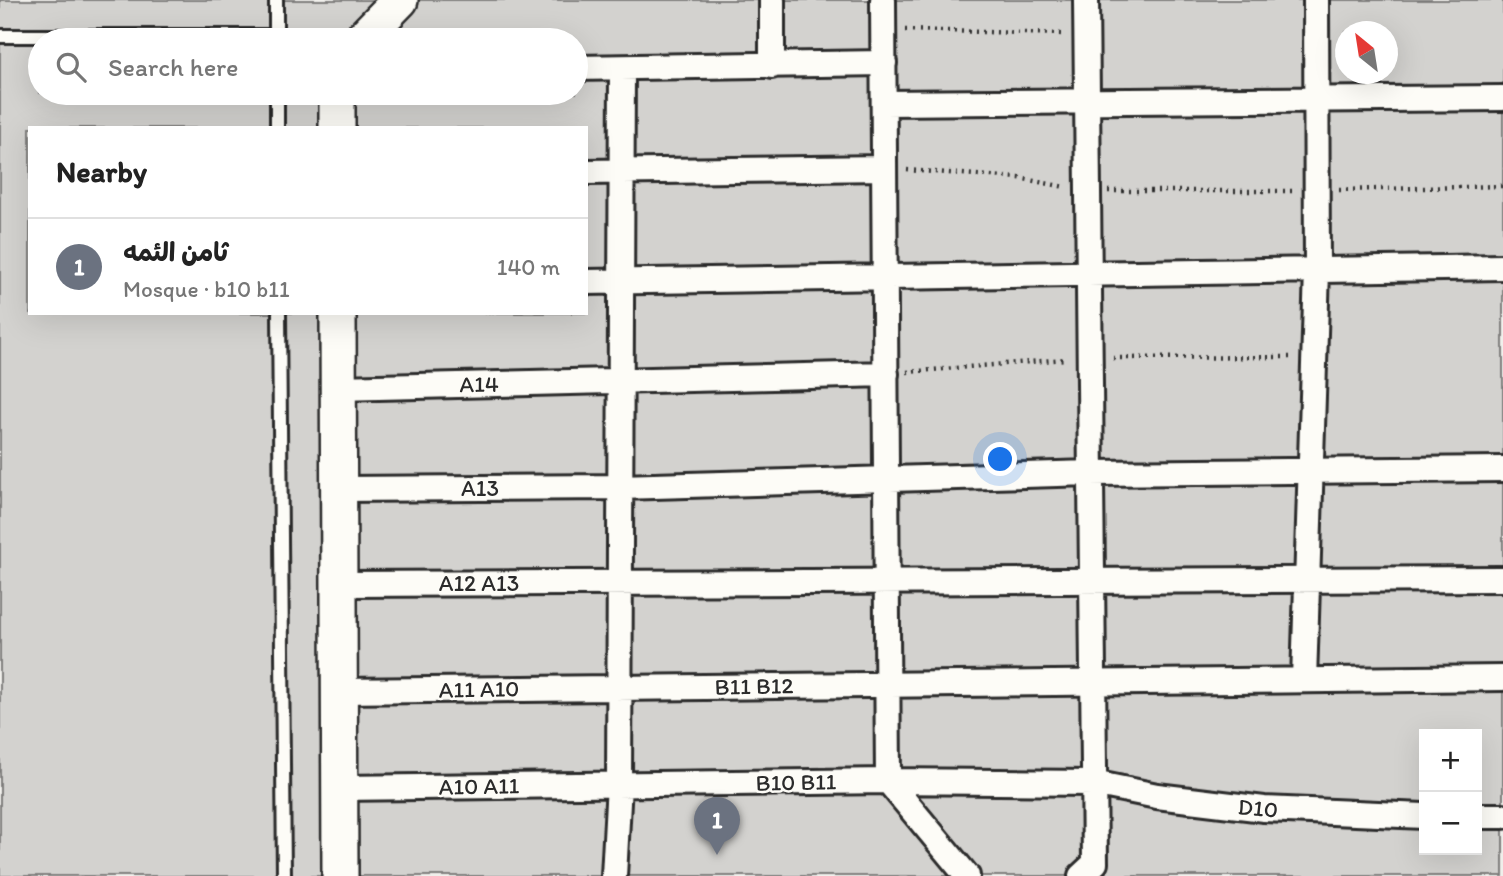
<!DOCTYPE html>
<html lang="en">
<head>
<meta charset="utf-8">
<style>
  :root { --surface:#fff; --page:#f2f2f2; --text:#222; --muted:#767676; --line:#e0e0e0; --accent:#111827 }
  body { margin:0; font-family:Itim,"Playpen Sans Arabic",sans-serif; background:var(--page); color:var(--text) }
  .controls { position:absolute; right:21px; bottom:21px; display:grid; overflow:hidden; border-radius:0px; box-shadow:0 7px 28px #0002 }
  .controls button { width:63px; height:63px; display:grid; place-items:center; padding:0; border:0; border-bottom:2px solid var(--line); background:var(--surface); color:var(--text); font:35px sans-serif }
  .compass { position:absolute; left:1335px; top:21px; width:63px; height:63px; border-radius:50%; background:var(--surface); box-shadow:0 7px 28px #0002; rotate:330deg }
  .you { position:absolute; left:1001px; top:460px; width:24px; height:24px; margin:-18px; border:5px solid #fff; border-radius:50%; background:#1a73e8; box-shadow:0 0 0 10px #1a73e833 }
  .badge { display:grid; place-items:center; width:46px; height:46px; border-radius:50%; background:var(--accent); color:#fff; font-size:23px; font-weight:700 }
  .pin { position:absolute; translate:-50% -58px; filter:drop-shadow(0 2px 4px #0008) }
  .pin::after { content:''; position:absolute; top:37px; width:24px; height:21px; background:inherit; clip-path:polygon(0 0,100% 0,50% 100%) }
  .list { margin:0; padding:0; list-style:none }
  h2 { display:flex; justify-content:space-between; align-items:center; height:91px; margin:0; padding:0 28px; font-size:30px }
  h2 small { font-size:23px; font-weight:400; color:var(--muted) }
  .list li { display:grid; grid-template-columns:46px 1fr auto; gap:21px; align-items:center; box-sizing:border-box; height:98px; padding:0 28px; border-top:2px solid var(--line) }
  .list b { display:block; font-size:26px; white-space:nowrap }
  .list p { margin:0; font-size:23px; white-space:nowrap; color:var(--muted) }
  .list em { font-size:23px; font-style:normal; color:var(--muted) }
  .icon { flex:none; width:38px; height:38px; fill:none; stroke:currentColor; stroke-width:2; stroke-linecap:round; stroke-linejoin:round }
  .map { position:relative; flex:none; width:1503px; height:876px; overflow:hidden }
  .search { position:absolute; background:var(--surface); box-shadow:0 7px 28px #0002; left:28px; top:28px; width:560px; height:77px; display:flex; align-items:center; gap:18px; box-sizing:border-box; padding:0 24px; border-radius:38px; color:var(--muted); font-size:26px }
  .panel { position:absolute; background:var(--surface); box-shadow:0 7px 28px #0002; left:28px; top:126px; width:560px; height:189px; border-radius:0px }
  .map>svg:first-child { display:block }
  .green { fill:#d3d2cf; stroke:#7f7e7d; stroke-width:2; fill-rule:evenodd }
  .lines { fill:none; stroke-linecap:round; stroke-linejoin:round }
  .service-casing { stroke:#2b2b2b; stroke-width:18 }
  .minor-casing { stroke:#2b2b2b; stroke-width:30 }
  .secondary-casing { stroke:#2b2b2b; stroke-width:40 }
  .path { stroke:#2b2b2b; stroke-width:4.5; stroke-dasharray:2 5; stroke-linecap:butt }
  .service { stroke:#fdfcf7; stroke-width:12 }
  .minor { stroke:#fdfcf7; stroke-width:24 }
  .secondary { stroke:#fdfcf7; stroke-width:35 }
  .labels { text-anchor:middle; dominant-baseline:central; stroke-width:5; stroke-linejoin:round; paint-order:stroke }
  .street-label { font-size:23px; fill:#2b2b2b; stroke:#fdfcf7 }
</style>
</head>
<body>
<div class="map">
<svg width="1503" height="876" viewBox="0 0 1503 876">
  <rect width="100%" height="100%" fill="#f0efeb"/>
  <filter id="ink" filterUnits="userSpaceOnUse"><feTurbulence type="fractalNoise" baseFrequency=".0143" numOctaves="2"/><feDisplacementMap in="SourceGraphic" scale="14" xChannelSelector="R" yChannelSelector="G"/><feConvolveMatrix kernelMatrix="1 2 1 2 8 2 1 2 1" color-interpolation-filters="sRGB"/></filter>
  <g filter="url(#ink)">
    <!-- green -->
    <path class="green" d="M0,0H1503V876H0ZM1346,32H1388V74H1346ZM40,40H576V93H40ZM30,128H586V313H30ZM1424,734H1477V850H1424Z"/>
    <g class="lines">
      <!-- service casing -->
      <g class="service-casing">
        <path id="service" d="M276,0V40
          M0,36H276
          M277,93V128
          M279,313L284,876"/>
      </g>
      <!-- minor casing -->
      <g class="minor-casing">
        <path id="minor" d="M883,0L888,781L967,876
          M772,66V0
          M576,68L884,63
          M884,103L1503,98
          M586,172L884,168
          M586,282L1503,267
          M338,388L886,374
          M339,489L620,487L1090,473L1503,469
          M339,584L1503,579
          M1304,680L1317,270L1316,0
          M340,691L1503,678
          M340,788L888,781L1093,783L1157,796L1264,809L1424,816
          M1477,816H1503
          M614,876L619,784L622,68
          M1081,876L1095,863L1086,0"/>
      </g>
      <!-- secondary casing -->
      <g class="secondary-casing">
        <path id="secondary" d="M361,40L400,0
          M337,93V128
          M338,313L340,876"/>
      </g>
      <!-- path -->
      <path class="path" d="M905,30L1065,34
        M907,170L1019,178L1065,187
        M1339,190L1503,186
        M1108,191H1296
        M1113,358L1294,357
        M907,372L1066,359"/>
      <!-- service -->
      <use href="#service" class="service"/>
      <!-- minor -->
      <use href="#minor" class="minor"/>
      <!-- secondary -->
      <use href="#secondary" class="secondary"/>
    </g>
  </g>
  <g class="labels">
    <!-- street labels -->
    <g class="street-label">
      <text transform="translate(479 384) rotate(-1)">A14</text>
      <text x="480" y="488">A13</text>
      <text x="479" y="583">A12 A13</text>
      <text transform="translate(754 686) rotate(-1)">B11 B12</text>
      <text transform="translate(479 689) rotate(-1)">A11 A10</text>
      <text transform="translate(796 782) rotate(-1)">B10 B11</text>
      <text transform="translate(479 786) rotate(-1)">A10 A11</text>
      <text transform="translate(1258 808) rotate(5)">D10</text>
    </g>
  </g>
</svg>
<div class="controls">
<button>+</button>
<button>−</button>
</div>
<svg class="compass" viewBox="-18 -18 36 36"><path d="M0-13l5 13h-10z" fill="#e53935"/><path d="M0 13l5-13h-10z" fill="#767676"/></svg>
<div class="you"></div>
<div class="pin badge" style="left:717px;top:855px;background:#6b7280">1</div>
<div class="search"><svg class="icon" aria-label="search" viewBox="0 0 24 24"><circle cx="10" cy="10" r="6"/><path d="M15 15l6 6"/></svg>Search here</div>
<section class="panel">
<h2>Nearby<small></small></h2>
<ul class="list">
<li><span class="badge" style="background:#6b7280">1</span><div><b>ثامن الئمه</b><p>Mosque · b10 b11</p></div><em>140 m</em></li>
</ul>
</section>
</div>
</body>
</html>
